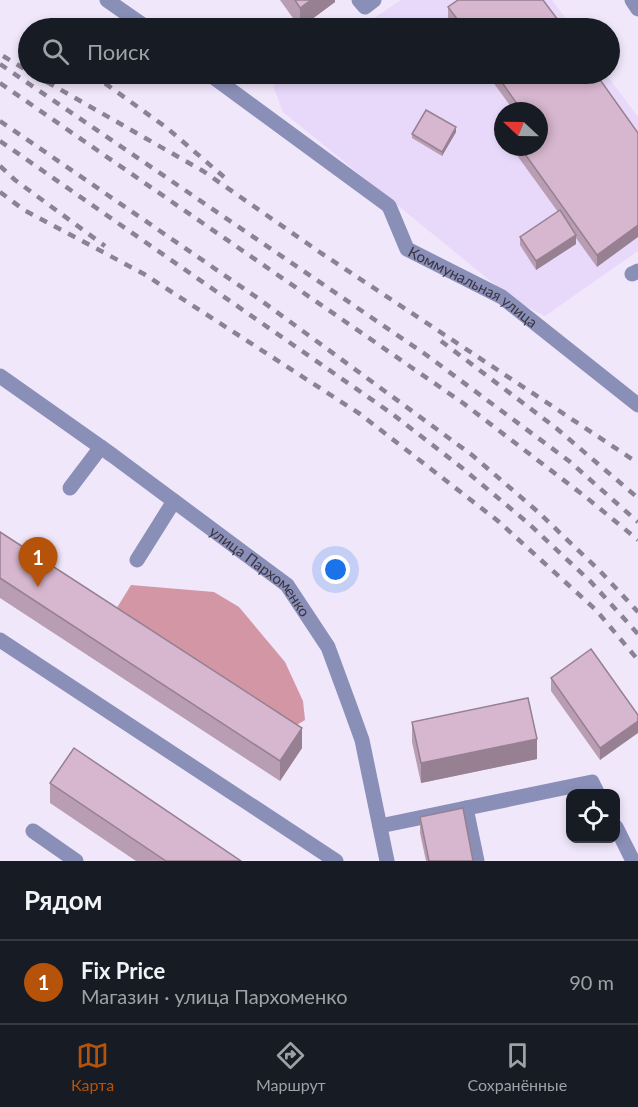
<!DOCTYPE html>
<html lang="ru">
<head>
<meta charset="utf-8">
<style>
  :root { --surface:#171b24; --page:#242831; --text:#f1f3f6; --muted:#9ea1a6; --line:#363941; --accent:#b45309 }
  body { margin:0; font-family:Lato,sans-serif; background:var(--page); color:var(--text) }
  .controls { position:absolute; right:18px; bottom:18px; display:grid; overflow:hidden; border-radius:12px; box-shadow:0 3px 9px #0003 }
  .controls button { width:54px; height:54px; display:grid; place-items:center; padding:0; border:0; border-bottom:2px solid var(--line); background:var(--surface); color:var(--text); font:30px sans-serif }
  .compass { position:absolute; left:494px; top:102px; width:54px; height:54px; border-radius:50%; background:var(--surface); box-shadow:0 3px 9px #0003; rotate:292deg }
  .you { position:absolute; left:336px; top:570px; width:21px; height:21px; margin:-15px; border:4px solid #fff; border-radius:50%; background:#1a73e8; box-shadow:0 0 0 9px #1a73e833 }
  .badge { display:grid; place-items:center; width:39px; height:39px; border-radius:50%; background:var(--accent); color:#fff; font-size:20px; font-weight:700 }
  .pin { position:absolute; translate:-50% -50px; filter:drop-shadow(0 2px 3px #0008) }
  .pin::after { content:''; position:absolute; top:32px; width:21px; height:18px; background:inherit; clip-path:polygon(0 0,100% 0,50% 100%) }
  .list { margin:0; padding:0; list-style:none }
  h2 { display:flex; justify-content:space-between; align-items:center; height:78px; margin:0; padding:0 24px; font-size:26px }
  h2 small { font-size:20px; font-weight:400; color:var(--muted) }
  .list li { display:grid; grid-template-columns:39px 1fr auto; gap:18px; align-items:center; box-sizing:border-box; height:84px; padding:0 24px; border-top:2px solid var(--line) }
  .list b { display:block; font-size:22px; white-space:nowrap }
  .list p { margin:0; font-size:20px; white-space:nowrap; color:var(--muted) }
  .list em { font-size:20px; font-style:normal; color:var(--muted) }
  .icon { flex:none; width:33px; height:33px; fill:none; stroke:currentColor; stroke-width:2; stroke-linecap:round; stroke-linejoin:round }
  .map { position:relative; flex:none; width:638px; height:861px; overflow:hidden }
  .search { position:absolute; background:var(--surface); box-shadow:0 3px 9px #0003; left:18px; right:18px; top:18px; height:66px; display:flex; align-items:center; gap:15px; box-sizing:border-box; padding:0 21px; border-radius:33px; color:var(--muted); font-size:22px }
  .sheet { height:162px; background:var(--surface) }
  nav { display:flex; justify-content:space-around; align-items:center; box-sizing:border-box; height:84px; border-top:2px solid var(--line); background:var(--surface); font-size:16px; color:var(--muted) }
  nav a { display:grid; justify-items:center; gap:3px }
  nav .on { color:var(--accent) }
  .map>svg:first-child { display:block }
  .built { fill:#e8d9fa; fill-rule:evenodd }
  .forest { fill:#d396a5 }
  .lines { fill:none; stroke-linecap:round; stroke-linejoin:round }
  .minor { stroke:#8a8fb8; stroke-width:15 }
  .rail { stroke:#8b8394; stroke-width:4.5; stroke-dasharray:8 8; stroke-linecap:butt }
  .wall { fill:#b99db2 }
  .shaded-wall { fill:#968091 }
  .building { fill:#d7b7cf; stroke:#968091; stroke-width:1.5 }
  .labels { text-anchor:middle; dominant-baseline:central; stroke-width:6; stroke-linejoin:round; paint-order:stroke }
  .street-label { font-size:15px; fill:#3a3341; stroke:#fff }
</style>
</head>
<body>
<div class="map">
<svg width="638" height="861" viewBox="0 0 638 861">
  <rect width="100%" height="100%" fill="#f0e7fb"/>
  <!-- built -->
  <path class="built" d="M401,0H552L573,28H359Z
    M292,74H606L638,117V251L545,316L515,301L283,112L273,86ZM503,111H539V147H503Z"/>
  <!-- forest -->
  <path class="forest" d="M131,585L214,592L239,607L285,662L303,701L305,720L287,731L110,619Z"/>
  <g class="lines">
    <!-- minor -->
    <g class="minor">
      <path d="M107,0L147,28"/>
      <path d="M359,0L365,7L374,0"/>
      <path d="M632,0L638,9"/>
      <path id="s1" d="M209,74L389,206L407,249L502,297L638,405"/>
      <path d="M632,274L638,271"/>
      <path id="s2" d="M0,376L112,455L287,585L328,647L349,704L362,740L387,861"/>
      <path d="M70,488L101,447"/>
      <path d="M137,560L174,501"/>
      <path d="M0,640L336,861"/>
      <path d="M466,808L477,861"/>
      <path d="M380,826L592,782L598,794"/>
      <path d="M616,827L633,861"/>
      <path d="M33,831L76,861"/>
    </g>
    <!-- rail -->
    <path class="rail" d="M3,56L28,71
      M0,64L425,354L569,461L638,522
      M33,74L203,171L321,253L638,463
      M92,74L167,128L224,177
      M0,83L463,403L587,498L638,540
      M0,121L259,299L472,455L537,511L600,571L638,612
      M0,141L391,413L461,467L528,523L591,582L638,634
      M0,166L15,180L105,246
      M0,192L24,210L144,274L360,414L498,521L596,610L638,660
      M441,341L556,428L638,498"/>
  </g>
  <!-- wall -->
  <path class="wall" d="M280,0H335V2L300,28Z
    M448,7L564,28H455L448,19Z
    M487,74H596L638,133L597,267L576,238V244L536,270L520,245V237L558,212L516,154V147H539V111H514Z
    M456,132L442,156L412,138V134Z
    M0,532L302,748L280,781L0,598Z
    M551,678L638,715L600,760L551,691Z
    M412,722L537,759L421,783L412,742Z
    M50,783L241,861H136L50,803Z
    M420,817L473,861H426L420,833Z"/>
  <!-- shaded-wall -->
  <path class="shaded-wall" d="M311,0H335V2L300,28V8Z
    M456,127V132L442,156V152Z
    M638,225V237L597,267V255Z
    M576,235V244L536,270V261Z
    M638,721V733L600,760V748Z
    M302,728V748L280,781V761Z
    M537,739V759L421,783V763Z"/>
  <!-- building -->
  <path class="building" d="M295,0H311L300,8Z
    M458,0H543L564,28H464L448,7Z
    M496,74H596L638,133V225L597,255L520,147H539V111H522Z
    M426,110L456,127L442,152L412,134Z
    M560,210L576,235L536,261L520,237Z
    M0,532L302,728L280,761L0,578Z
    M591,649L638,715V721L600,748L551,678Z
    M528,698L537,739L421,763L412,722Z
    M74,748L241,861H166L50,783Z
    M463,808L473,861H429L420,817Z"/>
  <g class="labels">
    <!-- street labels -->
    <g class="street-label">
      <text stroke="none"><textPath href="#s1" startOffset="346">Коммунальная улица</textPath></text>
      <text stroke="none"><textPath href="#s2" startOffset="326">улица Пархоменко</textPath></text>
    </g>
  </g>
</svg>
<div class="controls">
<button><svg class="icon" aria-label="locate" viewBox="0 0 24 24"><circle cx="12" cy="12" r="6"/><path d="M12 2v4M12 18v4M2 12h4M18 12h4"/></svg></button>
</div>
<svg class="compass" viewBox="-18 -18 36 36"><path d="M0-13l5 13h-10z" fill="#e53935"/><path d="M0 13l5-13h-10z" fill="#9ea1a6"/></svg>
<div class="you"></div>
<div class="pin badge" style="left:38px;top:587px">1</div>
<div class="search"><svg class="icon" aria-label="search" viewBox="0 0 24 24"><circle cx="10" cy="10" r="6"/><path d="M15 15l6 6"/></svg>Поиск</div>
</div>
<section class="sheet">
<h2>Рядом<small></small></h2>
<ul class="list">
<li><span class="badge">1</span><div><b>Fix Price</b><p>Магазин · улица Пархоменко</p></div><em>90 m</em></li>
</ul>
</section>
<nav>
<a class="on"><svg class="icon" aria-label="map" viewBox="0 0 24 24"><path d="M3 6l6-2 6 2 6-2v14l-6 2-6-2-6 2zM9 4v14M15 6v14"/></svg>Карта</a>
<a><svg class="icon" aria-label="directions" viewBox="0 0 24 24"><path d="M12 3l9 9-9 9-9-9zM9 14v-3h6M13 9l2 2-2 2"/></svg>Маршрут</a>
<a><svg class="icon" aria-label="saved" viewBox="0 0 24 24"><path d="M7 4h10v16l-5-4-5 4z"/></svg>Сохранённые</a>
</nav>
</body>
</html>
